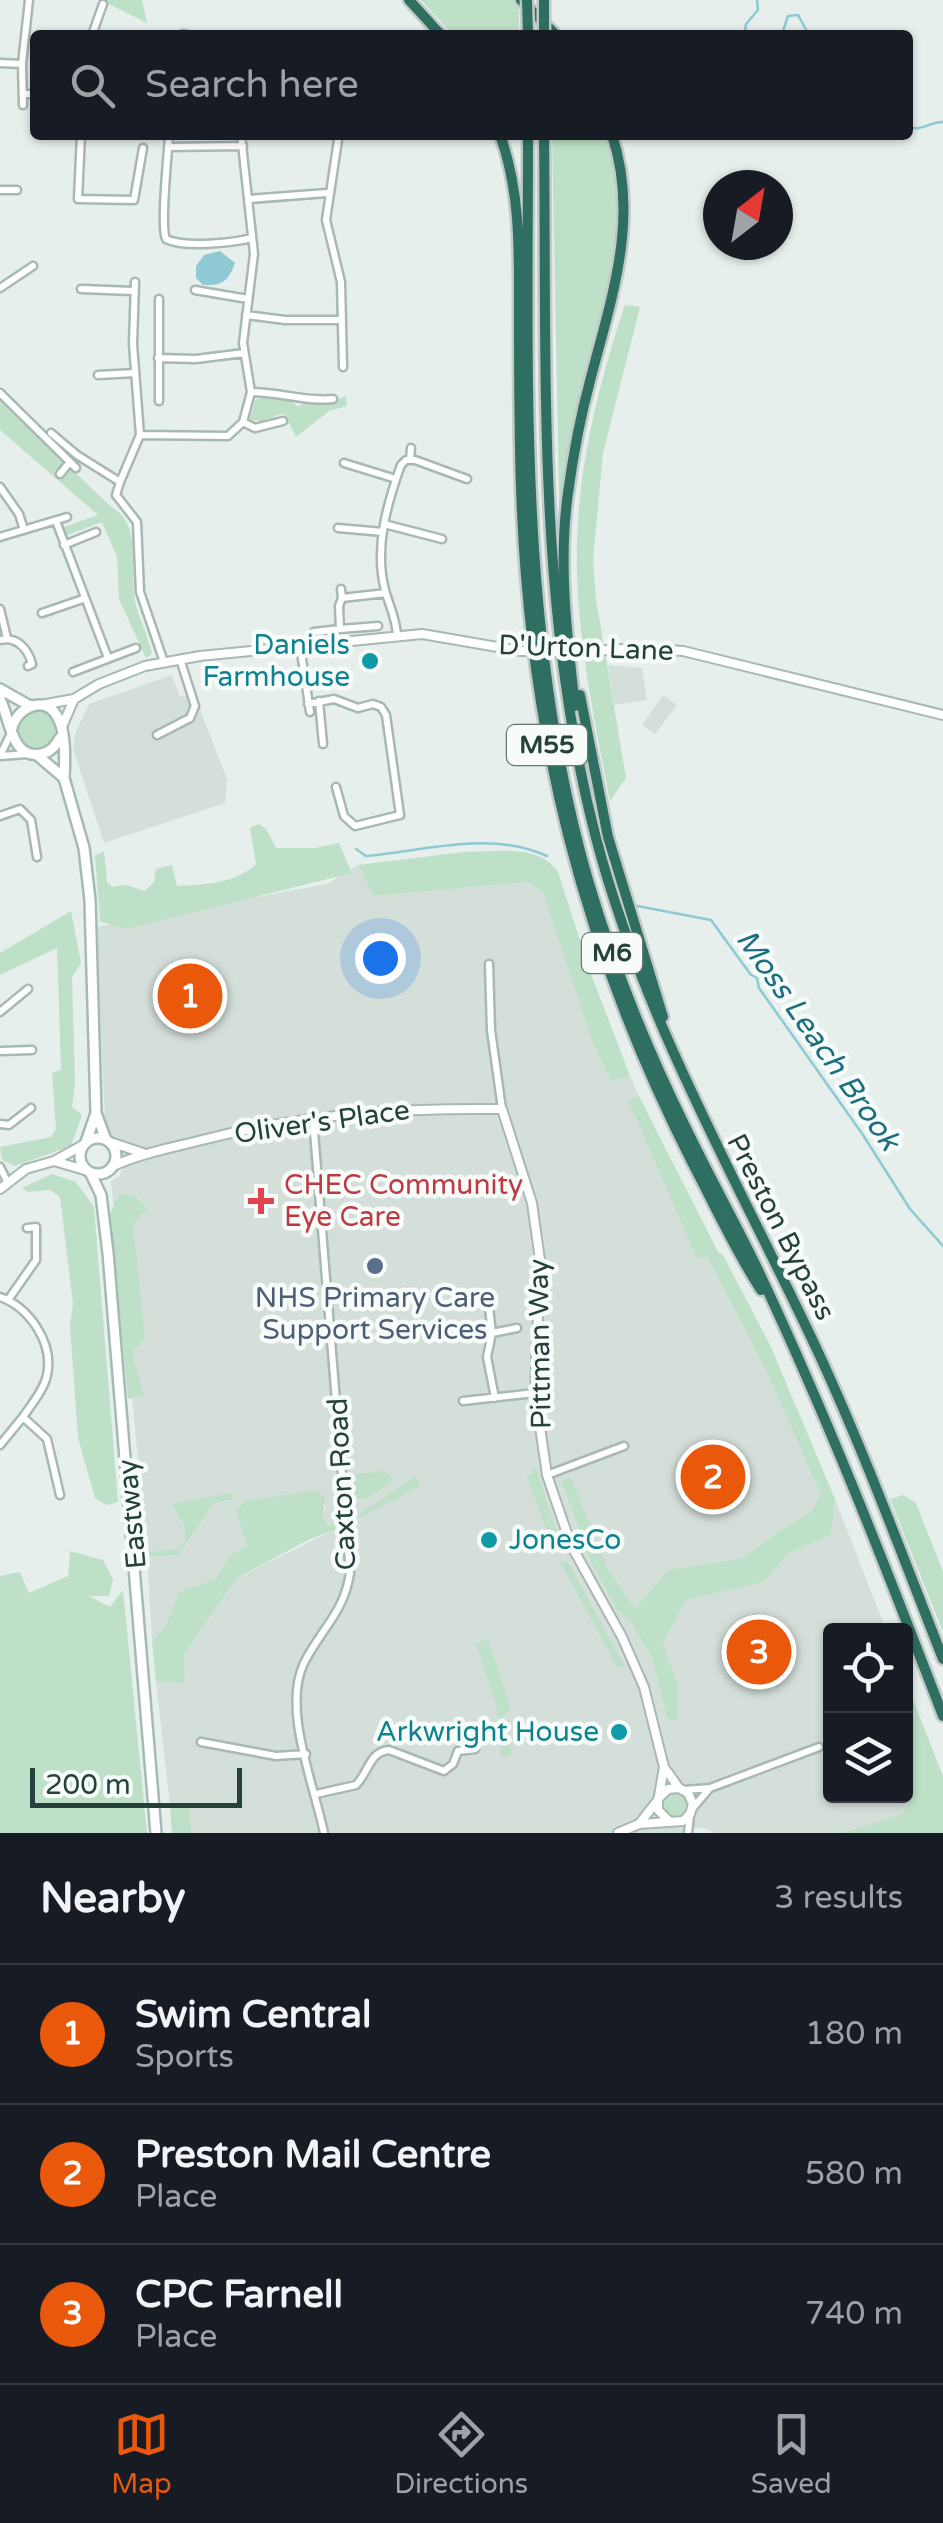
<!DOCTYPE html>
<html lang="en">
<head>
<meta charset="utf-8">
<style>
  :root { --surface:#171b24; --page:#20242c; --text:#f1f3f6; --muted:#9ea1a6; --line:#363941; --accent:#ea580c }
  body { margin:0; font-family:"Varela Round",sans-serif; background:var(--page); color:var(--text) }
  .controls { position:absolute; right:30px; bottom:30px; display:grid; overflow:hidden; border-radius:10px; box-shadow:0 2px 8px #0004 }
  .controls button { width:90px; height:90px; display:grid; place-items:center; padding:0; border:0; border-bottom:2px solid var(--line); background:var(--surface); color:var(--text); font:50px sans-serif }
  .compass { position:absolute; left:703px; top:170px; width:90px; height:90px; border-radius:50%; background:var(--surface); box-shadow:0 2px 8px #0004; rotate:31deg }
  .scale { position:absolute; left:30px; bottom:25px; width:212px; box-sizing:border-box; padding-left:10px; border:5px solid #24423a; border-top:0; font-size:28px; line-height:35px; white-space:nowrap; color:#24423a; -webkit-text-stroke:8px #f7fbf9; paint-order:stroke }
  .you { position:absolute; left:380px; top:958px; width:35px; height:35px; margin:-25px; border:8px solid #fff; border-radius:50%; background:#1a73e8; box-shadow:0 0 0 15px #1a73e833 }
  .badge { display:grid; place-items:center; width:65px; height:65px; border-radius:50%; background:var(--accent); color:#fff; font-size:32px; font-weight:700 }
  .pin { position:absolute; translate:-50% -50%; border:5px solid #fff; box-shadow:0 2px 10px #0006 }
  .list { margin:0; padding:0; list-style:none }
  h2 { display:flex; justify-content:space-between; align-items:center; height:130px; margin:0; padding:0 40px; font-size:42px }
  h2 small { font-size:32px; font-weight:400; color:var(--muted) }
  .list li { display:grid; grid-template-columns:65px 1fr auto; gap:30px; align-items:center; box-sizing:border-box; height:140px; padding:0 40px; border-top:2px solid var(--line) }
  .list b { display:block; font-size:38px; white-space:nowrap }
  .list p { margin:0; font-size:32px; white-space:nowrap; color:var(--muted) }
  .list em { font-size:32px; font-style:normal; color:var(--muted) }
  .icon { flex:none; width:55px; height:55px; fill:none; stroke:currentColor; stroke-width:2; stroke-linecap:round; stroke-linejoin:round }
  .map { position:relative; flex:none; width:943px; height:1833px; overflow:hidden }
  .search { position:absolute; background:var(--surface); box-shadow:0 2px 8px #0004; left:30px; right:30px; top:30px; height:110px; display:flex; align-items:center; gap:25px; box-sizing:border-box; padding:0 35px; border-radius:10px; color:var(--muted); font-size:38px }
  .sheet { height:550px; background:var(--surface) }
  nav { display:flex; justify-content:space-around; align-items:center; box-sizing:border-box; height:140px; border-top:2px solid var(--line); background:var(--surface); font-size:28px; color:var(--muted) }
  nav a { display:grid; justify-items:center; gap:5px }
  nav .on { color:var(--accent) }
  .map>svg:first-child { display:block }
  .built { fill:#d4dfda; fill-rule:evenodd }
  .green { fill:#bfe0c8 }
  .water { fill:#8ec9d4 }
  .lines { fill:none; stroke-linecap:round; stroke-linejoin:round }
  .stream { stroke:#8ec9d4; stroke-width:2.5 }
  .minor-casing { stroke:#a8b8b2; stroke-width:11 }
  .tertiary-casing { stroke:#a8b8b2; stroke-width:12 }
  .secondary-casing { stroke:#a4bbb3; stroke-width:14 }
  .motorway-casing { stroke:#c2cac8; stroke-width:15 }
  .minor { stroke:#fff; stroke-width:6 }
  .tertiary { stroke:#fff; stroke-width:8 }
  .secondary { stroke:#fff; stroke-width:9 }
  .motorway { stroke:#2f6f62; stroke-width:10 }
  .tertiary-bridge-casing { stroke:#a8b8b2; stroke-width:12; stroke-linecap:butt }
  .motorway-bridge-casing { stroke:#c2cac8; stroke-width:15; stroke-linecap:butt }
  .tertiary-bridge { stroke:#fff; stroke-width:8 }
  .motorway-bridge { stroke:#2f6f62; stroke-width:10 }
  .culture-dot { fill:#0f9aa8; stroke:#f7fbf9; stroke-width:4 }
  .health-dot { fill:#e0444e; stroke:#f7fbf9; stroke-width:4 }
  .service-dot { fill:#5c6f8a; stroke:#f7fbf9; stroke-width:4 }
  .labels { text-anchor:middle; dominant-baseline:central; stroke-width:9; stroke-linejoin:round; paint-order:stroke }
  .shield { fill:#f7fbf9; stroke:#637a73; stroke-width:2.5 }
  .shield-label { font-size:25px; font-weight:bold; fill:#24423a }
  .culture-label { font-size:28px; fill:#0d838f; stroke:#f7fbf9; text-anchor:end }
  .street-label { font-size:28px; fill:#24423a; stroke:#f7fbf9 }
  .health-label { font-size:28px; fill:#be3a42; stroke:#f7fbf9; text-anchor:start }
  .service-label { font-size:28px; fill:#4e5e75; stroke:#f7fbf9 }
  .water-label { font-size:30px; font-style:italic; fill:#1c6f80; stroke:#f7fbf9 }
</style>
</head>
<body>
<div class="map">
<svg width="943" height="1833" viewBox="0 0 943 1833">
  <rect width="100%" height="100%" fill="#e6efeb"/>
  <!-- built -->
  <path class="built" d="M608,665L642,668L647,700L614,705Z
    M172,675L180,697L194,694L227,779L225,803L104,843L73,749L75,734L89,704Z
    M663,695L677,705L655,734L642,725Z
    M358,865L373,896L528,882L543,893L592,1041L611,1081L630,1076L639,1096L629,1100L697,1259L707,1256L769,1377L822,1494L811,1512L776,1533L743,1558L668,1570L635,1609L607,1567L571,1479L561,1482L591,1563L617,1610L631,1622L653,1662L667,1719L678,1718V1685L663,1643L686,1600L764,1582L789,1553L831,1535L835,1499L886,1630H830V1796H906V1786L911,1800L903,1814L841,1833H716L701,1827L684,1833H192L189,1805L170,1806L156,1682L185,1683L184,1654L237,1578L336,1529L335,1523L328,1525L323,1517L326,1506L279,1496L245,1501L236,1510L247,1546L229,1556L216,1579L179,1592L165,1627L152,1640L147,1557L179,1555L213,1504L233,1500L172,1504L184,1525L185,1541L177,1549L147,1552L111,1181L120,1176L125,1159L105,1122L96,927L327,884ZM488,1640L510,1707L502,1718L501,1754L496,1705L476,1644Z"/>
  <!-- green -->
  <path class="green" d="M101,0H142L147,23Z
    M421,0H516L519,2V35H453Z
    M552,135H607C621,183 622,230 614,279C607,316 590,352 582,390C570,440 564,490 560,541Z
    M625,305L640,307L603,453L593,560L596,599L626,778L610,801C594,717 575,631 577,544C579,462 599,383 625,305Z
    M266,396L287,397L298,407C311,397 331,404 346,396L347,406L329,411L296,437L284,413L261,421L250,420L255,400Z
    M0,400L110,506C144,525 129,569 135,601C139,619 148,636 152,654L146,658L119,599L117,557L102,522L65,536L64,527L98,515L0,430Z
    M17 730a19 19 0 1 1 38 0a19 19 0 1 1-38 0Z
    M259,824L266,829L276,848H315L339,843L352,873L126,929L100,921L95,856L104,851L107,882L112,887L126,885L145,891L154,882L156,869L172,865L177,886C204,885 237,883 256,864L250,828Z
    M464,852C496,852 538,843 558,872L591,974L630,1076L611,1081L592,1041L543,893L528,882L373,896L358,865Z
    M71,911L81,963L72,977L75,1083L72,1107L82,1115L71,1146L15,1166L2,1160L0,1147L51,1137L56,1129L52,1073L61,1070L57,948L0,975V953Z
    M639,1096L718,1252L723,1255L771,1347L835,1499L831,1535L789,1553L764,1582L686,1600L663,1643L678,1685V1719H667L653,1661L631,1622L617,1610L591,1563L561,1481L571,1478L607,1567L635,1609L668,1570L743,1558L776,1533L811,1512L821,1494L769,1377L707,1256L697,1259L628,1100Z
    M52,1174L76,1182L94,1207L118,1502L106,1505L95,1498L78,1438L70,1325L73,1304L60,1197L50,1190L27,1192L22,1188Z
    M120,1194L135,1196L147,1209L133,1224L145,1337L132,1353L144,1395L128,1399L110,1213Z
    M536,1468L560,1543L553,1548L527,1477Z
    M384,1471L391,1475V1483L365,1499L354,1498L351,1475Z
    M416,1476L420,1486L359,1518L358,1515Z
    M317,1490L325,1497L323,1517L328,1525L336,1523V1529L308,1540L237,1578L184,1654L185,1683L156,1682L152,1640L165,1627L179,1592L216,1579L229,1556L247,1546L236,1510L245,1501Z
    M231,1493L234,1499L213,1504L179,1555L147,1557V1552L177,1549L185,1541L184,1525L172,1504Z
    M903,1495L916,1503L943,1572V1632L890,1499Z
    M70,1551L103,1560L113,1579L109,1596H89L110,1607L123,1590L147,1833H0V1576L20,1572L29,1593L68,1576Z
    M560,1562H568L624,1665L618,1669Z
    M488,1639L511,1708L502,1718L512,1753L501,1758L496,1705L476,1644Z
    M906,1682L943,1776V1833H841L902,1814L911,1800L906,1786Z
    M662 1805a13 13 0 1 1 26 0a13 13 0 1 1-26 0Z
    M189,1805L192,1833H172L170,1806Z"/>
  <!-- water -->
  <path class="water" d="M220,251L235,263C228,281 223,286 203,285L196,278V266L204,255Z"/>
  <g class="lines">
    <!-- stream -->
    <path class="stream" d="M753,35L745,30L746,24L758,10L757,0
      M779,35L782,34L788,16L798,15L809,35
      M908,126C921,133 930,121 943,122
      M356,849L366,856C424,851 491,830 547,856
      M632,905L711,920L751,975L757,978L759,988L863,1135L910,1209L943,1246"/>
    <!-- minor casing -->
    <g class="minor-casing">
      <path id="minor" d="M183,34L188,35
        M92,35L103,4
        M0,63L22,64
        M24,94H35
        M23,105L22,64L29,0
        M81,135L78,199L134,200L143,148
        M169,135C168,155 160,226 166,239C184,248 232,243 252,238
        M338,140L326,220L341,282L343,367
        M168,147L243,146
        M0,190H17
        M249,199L327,193
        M0,288L33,266
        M81,289L133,291
        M195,290L248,299
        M159,299V401
        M246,315L285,320H342
        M158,358L196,359L244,353
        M98,375L135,373
        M251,392C279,392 306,402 333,399
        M0,393L76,468
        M243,422L255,428L283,421
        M51,433L77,455L120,482L140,435L133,344L135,282
        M140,435L228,436L243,422L251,392L243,343L254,254L241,135
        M410,460L411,448
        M344,463L396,479
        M60,474L69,463
        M120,482L116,495L137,522L140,592L164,662
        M0,487L19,514L24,530
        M56,521L108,658
        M384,524L442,539
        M338,528L383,532
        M0,537L67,517
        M64,545L96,532
        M341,589L342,598L386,593
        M342,598L339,606L340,629L378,626
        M0,609L7,638
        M42,613L83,599
        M314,632L340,629
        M397,635C396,618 389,605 385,590C374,548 387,504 401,465L406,460H415L467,479
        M0,640C17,636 28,649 32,664L28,666
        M300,646L310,712
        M73,672L136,648
        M319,701L323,744
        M308,704L334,699L358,708L373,704L381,707L386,715L400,815L355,826L344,816L336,787
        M157,735L190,718L195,706L180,659
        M0,756L28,754
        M0,756L12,731
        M0,816L20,809L31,820L37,857
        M489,964L491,1030L502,1109
        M0,1012L28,989
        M0,1051L32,1050
        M313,1119L350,1573C344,1613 321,1629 304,1663C282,1709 314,1784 324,1833
        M0,1124L9,1125L31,1108
        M0,1167L7,1181
        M0,1297C29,1307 54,1343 47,1375C44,1390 31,1405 23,1417L47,1439L60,1495
        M8,1300L36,1260V1227L27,1228
        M489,1308L492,1333L487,1357L495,1398
        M492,1333L517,1328
        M463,1401L535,1393
        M0,1445L23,1417
        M547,1475L624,1446
        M201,1742L276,1756L306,1754
        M684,1790L710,1788L819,1747
        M316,1794L356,1785C369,1772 369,1752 389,1750L444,1771L453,1764L458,1751L475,1749
        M692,1809L709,1789
        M688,1833L690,1815"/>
    </g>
    <!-- tertiary casing -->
    <g class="tertiary-casing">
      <path id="tertiary" d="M580,652L637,648L683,651L943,715
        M41,705L74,699L99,684L145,666L200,656L422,634L521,651
        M62,727L74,699
        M110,1142L143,1153
        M54,1161L88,1171
        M113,1166C142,1153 171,1148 202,1140C304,1114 397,1108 502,1109L532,1203L540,1260L535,1393L547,1475L571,1545L622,1637L644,1687L664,1767L679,1788L688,1793L693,1804L690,1814L683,1821L639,1824L618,1833
        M0,1189L26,1169L54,1161L83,1145
        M659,1796L664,1767
        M670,1822L658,1810V1799L668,1789L679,1788
        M639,1824L658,1800"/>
    </g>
    <!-- secondary casing -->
    <g class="secondary-casing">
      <path id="secondary" d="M0,689L30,706
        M0,699C10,718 11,760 41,754C51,752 55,746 60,738
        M12,728C18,705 48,694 59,720C66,735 65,761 64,778
        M37,755L64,778L84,848L90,900L96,1113L106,1140
        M80 1156a18 18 0 1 1 36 0a18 18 0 1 1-36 0Z
        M86,1142L96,1113
        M90,1172L101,1195L108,1253L156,1833"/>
    </g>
    <!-- motorway casing -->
    <g class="motorway-casing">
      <path id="motorway" d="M409,0L441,35
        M521,0L556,35
        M500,135C521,192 519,254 519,314C519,372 519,431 521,488C529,733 582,946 693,1164C715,1206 735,1250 761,1290
        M528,135C528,384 518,638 588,880C613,965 647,1049 686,1128C709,1176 735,1222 758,1270C827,1416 885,1565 943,1716
        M544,135C547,371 536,608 596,838C645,1024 739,1182 819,1354C865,1454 903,1557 943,1659
        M580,695L608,837L663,1017
        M575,706C567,636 558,564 568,493C573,456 580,418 590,381C611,299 640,219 612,135"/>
    </g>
    <!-- minor -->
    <use href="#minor" class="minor"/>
    <!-- tertiary -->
    <use href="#tertiary" class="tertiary"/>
    <!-- secondary -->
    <use href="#secondary" class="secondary"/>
    <!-- motorway -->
    <use href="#motorway" class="motorway"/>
    <!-- tertiary-bridge casing -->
    <g class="tertiary-bridge-casing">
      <path id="tertiary-bridge" d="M521,651L580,652"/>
    </g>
    <!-- motorway-bridge casing -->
    <g class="motorway-bridge-casing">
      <path id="motorway-bridge" d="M527,0L528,35
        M544,35V0"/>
    </g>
    <!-- tertiary-bridge -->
    <use href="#tertiary-bridge" class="tertiary-bridge"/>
    <!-- motorway-bridge -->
    <use href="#motorway-bridge" class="motorway-bridge"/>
  </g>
  <!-- markers -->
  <g class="culture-dot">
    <circle cx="370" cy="661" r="10"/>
    <circle cx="489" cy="1540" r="10"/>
    <circle cx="619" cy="1732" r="10"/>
  </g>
  <path class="health-dot" d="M256 1186h10v10h10v10h-10v10h-10v-10h-10v-10h10z"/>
  <circle class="service-dot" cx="375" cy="1266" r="10"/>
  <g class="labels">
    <!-- shield labels -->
    <g class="shield">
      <rect x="507" y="725" width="80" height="40" rx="8"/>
      <rect x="582" y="933" width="60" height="40" rx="8"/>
    </g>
    <g class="shield-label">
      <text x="547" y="745">M55</text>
      <text x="612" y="953">M6</text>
    </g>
    <!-- culture labels -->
    <g class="culture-label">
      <text x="350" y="645">Daniels<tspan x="350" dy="32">Farmhouse</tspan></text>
      <text x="509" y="1540" text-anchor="start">JonesCo</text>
      <text x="599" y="1732">Arkwright House</text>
    </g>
    <!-- street labels -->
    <g class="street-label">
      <text transform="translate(586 648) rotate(2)">D'Urton Lane</text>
      <text transform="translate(322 1122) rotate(-8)">Oliver's Place</text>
      <text transform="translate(781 1227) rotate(63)">Preston Bypass</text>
      <text transform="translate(540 1344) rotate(-91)">Pittman Way</text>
      <text transform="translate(342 1484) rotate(-93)">Caxton Road</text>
      <text transform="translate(132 1514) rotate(-95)">Eastway</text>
    </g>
    <!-- health labels -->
    <g class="health-label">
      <text x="284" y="1185">CHEC Community<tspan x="284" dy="32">Eye Care</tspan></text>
    </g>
    <!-- service labels -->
    <g class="service-label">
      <text x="375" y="1298">NHS Primary Care<tspan x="375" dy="32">Support Services</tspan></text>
    </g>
    <!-- water labels -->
    <g class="water-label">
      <text transform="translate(818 1040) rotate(55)">Moss Leach Brook</text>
    </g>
  </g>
</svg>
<div class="controls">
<button><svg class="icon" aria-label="locate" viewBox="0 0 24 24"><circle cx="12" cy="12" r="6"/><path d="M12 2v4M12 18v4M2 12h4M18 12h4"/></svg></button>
<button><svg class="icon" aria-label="layers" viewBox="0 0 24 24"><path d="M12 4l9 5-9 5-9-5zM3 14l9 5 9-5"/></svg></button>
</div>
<svg class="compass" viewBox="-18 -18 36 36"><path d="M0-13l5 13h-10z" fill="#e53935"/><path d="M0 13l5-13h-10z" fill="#9ea1a6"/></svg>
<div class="scale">200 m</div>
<div class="you"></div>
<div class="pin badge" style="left:190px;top:996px">1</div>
<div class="pin badge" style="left:713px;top:1477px">2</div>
<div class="pin badge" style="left:759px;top:1652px">3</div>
<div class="search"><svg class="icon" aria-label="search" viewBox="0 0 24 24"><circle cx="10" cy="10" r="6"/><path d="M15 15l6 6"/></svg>Search here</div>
</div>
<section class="sheet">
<h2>Nearby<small>3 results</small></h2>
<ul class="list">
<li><span class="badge">1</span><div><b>Swim Central</b><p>Sports</p></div><em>180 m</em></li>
<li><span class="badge">2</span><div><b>Preston Mail Centre</b><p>Place</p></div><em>580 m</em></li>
<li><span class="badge">3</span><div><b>CPC Farnell</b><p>Place</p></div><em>740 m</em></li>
</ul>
</section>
<nav>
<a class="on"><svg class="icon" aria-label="map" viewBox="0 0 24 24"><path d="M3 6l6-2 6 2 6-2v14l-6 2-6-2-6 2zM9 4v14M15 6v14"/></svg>Map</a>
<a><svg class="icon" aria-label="directions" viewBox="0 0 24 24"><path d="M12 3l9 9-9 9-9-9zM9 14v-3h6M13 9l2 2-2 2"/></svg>Directions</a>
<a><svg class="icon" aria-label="saved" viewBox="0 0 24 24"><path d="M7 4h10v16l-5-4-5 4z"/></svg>Saved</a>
</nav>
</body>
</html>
